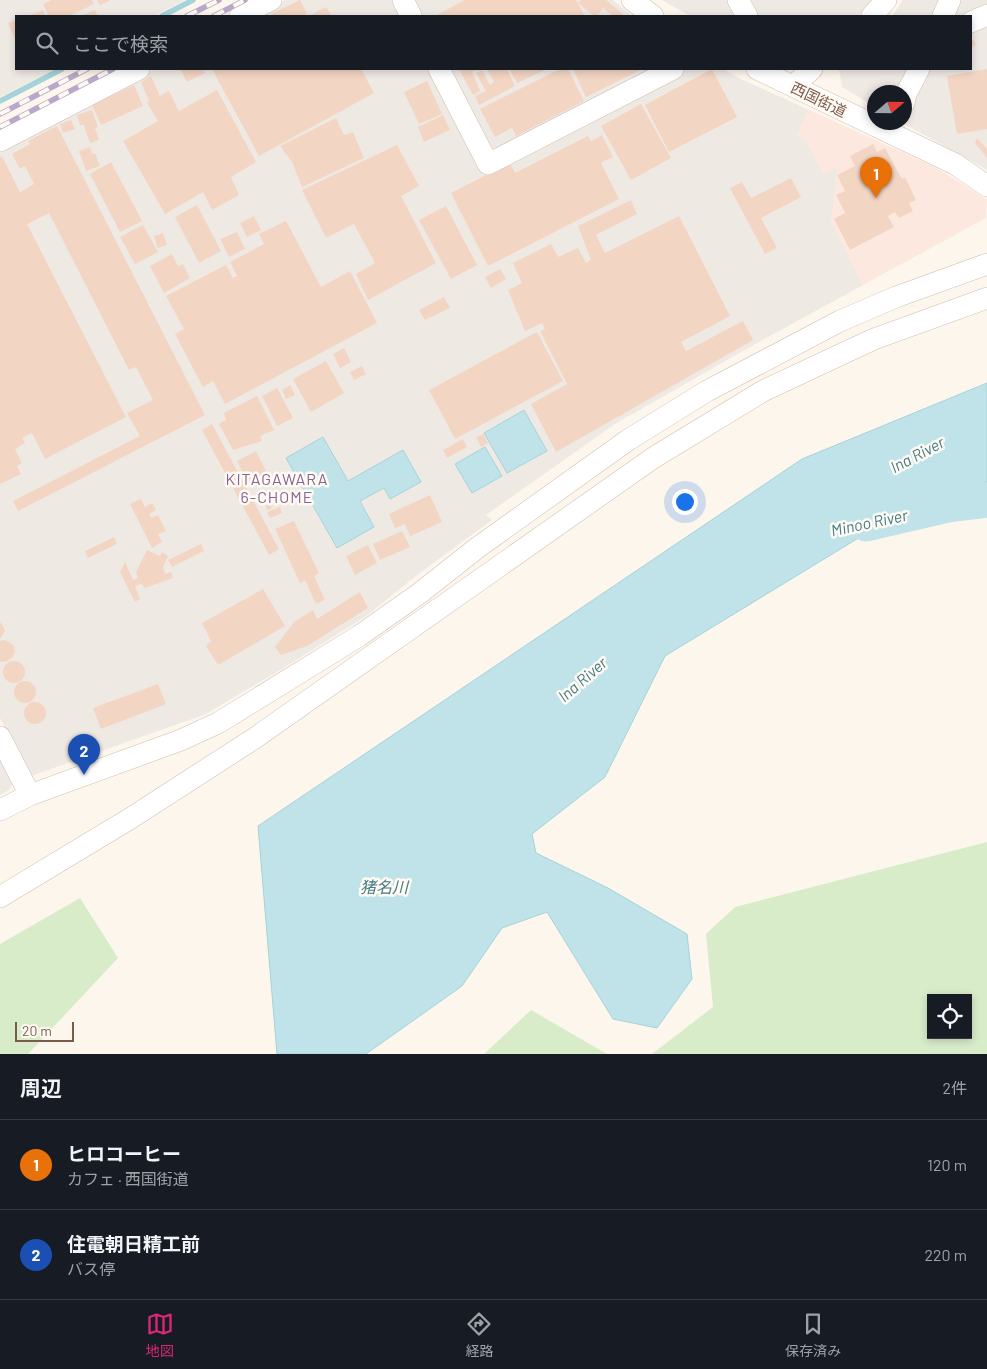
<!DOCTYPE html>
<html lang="ja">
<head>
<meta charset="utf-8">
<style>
  :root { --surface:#171b24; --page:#20242c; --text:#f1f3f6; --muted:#9ea1a6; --line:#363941; --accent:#db2777 }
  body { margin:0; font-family:Barlow,"Noto Sans JP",sans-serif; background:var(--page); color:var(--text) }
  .controls { position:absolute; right:15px; bottom:15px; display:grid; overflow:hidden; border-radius:0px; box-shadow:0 2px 8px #0003 }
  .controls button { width:45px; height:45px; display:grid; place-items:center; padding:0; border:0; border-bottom:1px solid var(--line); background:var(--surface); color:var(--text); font:25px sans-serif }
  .compass { position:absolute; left:867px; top:85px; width:45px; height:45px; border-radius:50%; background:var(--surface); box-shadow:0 2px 8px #0003; rotate:70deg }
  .scale { position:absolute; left:15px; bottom:12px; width:59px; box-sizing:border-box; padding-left:5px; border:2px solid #7a5c4d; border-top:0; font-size:14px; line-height:18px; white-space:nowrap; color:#7a5c4d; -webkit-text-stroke:4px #fffaf3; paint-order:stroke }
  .you { position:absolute; left:684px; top:501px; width:18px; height:18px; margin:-12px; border:4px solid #fff; border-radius:50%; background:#1a73e8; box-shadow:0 0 0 8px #1a73e833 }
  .badge { display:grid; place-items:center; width:32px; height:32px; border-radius:50%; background:var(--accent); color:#fff; font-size:16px; font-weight:700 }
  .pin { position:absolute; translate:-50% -41px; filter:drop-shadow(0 1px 2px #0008) }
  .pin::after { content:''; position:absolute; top:26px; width:18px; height:15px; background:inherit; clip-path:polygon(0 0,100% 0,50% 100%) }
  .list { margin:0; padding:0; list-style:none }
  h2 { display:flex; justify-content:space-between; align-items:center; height:65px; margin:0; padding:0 20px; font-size:21px }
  h2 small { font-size:16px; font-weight:400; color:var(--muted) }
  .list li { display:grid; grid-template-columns:32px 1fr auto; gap:15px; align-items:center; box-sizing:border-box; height:90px; padding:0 20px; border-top:1px solid var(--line) }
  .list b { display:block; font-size:19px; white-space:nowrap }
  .list p { margin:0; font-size:16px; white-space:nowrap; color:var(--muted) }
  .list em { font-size:16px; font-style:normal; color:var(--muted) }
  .icon { flex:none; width:28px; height:28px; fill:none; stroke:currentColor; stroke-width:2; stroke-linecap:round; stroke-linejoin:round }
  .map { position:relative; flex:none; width:987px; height:1054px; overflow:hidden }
  .search { position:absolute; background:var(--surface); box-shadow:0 2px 8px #0003; left:15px; right:15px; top:15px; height:55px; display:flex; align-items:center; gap:12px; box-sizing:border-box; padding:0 18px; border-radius:0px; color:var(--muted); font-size:19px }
  .sheet { height:245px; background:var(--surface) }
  nav { display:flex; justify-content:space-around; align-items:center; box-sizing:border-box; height:70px; border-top:1px solid var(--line); background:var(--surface); font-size:14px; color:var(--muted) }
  nav a { display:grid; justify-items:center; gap:2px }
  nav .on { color:var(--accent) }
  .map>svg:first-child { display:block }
  .commercial { fill:#fde8e0 }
  .industrial { fill:#efe9e4 }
  .green { fill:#d8ecc9; fill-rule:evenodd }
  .water { fill:#bfe3e8; stroke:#a5d3da }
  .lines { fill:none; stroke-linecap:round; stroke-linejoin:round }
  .stream { stroke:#a5d3da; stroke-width:5.5 }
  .river { stroke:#bfe3e8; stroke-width:35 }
  .building { fill:#f3d5c3 }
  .minor-casing { stroke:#d1beb0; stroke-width:22 }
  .minor { stroke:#fff; stroke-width:21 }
  .rail-casing { stroke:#b9a8c9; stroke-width:5.5 }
  .rail { stroke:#fffaf3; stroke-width:4; stroke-dasharray:11; stroke-linecap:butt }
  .labels { text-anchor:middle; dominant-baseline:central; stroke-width:5; stroke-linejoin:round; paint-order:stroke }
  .street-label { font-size:15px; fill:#7a5c4d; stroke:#fffaf3 }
  .water-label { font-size:16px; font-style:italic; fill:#437c86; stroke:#fffaf3 }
  .neighbourhood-label { font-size:16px; letter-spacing:1px; fill:#846695; stroke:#fffaf3 }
</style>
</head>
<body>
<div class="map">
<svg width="987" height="1054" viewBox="0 0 987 1054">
  <rect width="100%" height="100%" fill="#fdf6ec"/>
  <!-- commercial -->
  <path class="commercial" d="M809,110L935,167L987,200L986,218L863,285L830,222L837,169L834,168L823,174L806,141L797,136Z"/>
  <!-- industrial -->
  <path class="industrial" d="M0,0H185L154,16H16V69H55L0,97Z
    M285,0H613L632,16H254Z
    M662,0H875L858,16H690Z
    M903,0H987V170L903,123L904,92H874V106L842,87L839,69H971V16H892Z
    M155,69H723L739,78L809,110L797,136L806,141L823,173L834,168L837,169L831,222L863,285L757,343L615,424L486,515L492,520L421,572L365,617L285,667L206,714L31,776L0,718V150Z
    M0,758L13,782L9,790L0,795Z"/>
  <!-- green -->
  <path class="green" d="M987,842V1054H652L713,1007L706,934L735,907ZM931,998H968V1035H931Z
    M80,898L118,958L28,1054H0V944Z
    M531,1010L607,1054H484Z"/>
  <!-- water -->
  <path class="water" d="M987,383V482L870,531L665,656L605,777L532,834L536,853L608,888L687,934L692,979L657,1028L613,1019L547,912L502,928L462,986L366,1054H277L258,826L802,459Z
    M524,410L547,451L507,473L484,433Z
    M323,437L348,481L403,450L421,482L390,499L384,488L360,501L374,527L337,548L286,458Z
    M485,447L502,476L472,493L455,464Z"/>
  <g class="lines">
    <!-- stream -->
    <path class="stream" d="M162,16L193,0
      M0,101L62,69"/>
    <!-- river -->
    <path class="river" d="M866,524L948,505L987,500"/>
  </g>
  <!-- building -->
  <path class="building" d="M52,0H92L94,4L69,16H49L43,4Z
    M97,0H111L100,5Z
    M300,0L307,14L302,16H273L271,14Z
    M465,0H576L585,16H435Z
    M581,0H606L623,14L621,16H613L603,8L597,16H594L578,3Z
    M326,7L332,16H309Z
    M43,10L46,16H28Z
    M95,10L98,16H81Z
    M16,20V36L14,37L8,23Z
    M974,40L976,45L971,47V41Z
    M180,69H203L205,73L187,82Z
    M212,69H361L374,93L259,156Z
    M459,69H478L472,72L480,91L473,95Z
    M487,69H507L515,86L479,105L475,96L486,91L476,73L482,70L490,85L494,82Z
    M509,69H547L517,83Z
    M560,69H568L584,101L516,136L512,128L495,137L480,109Z
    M573,69H642L586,97Z
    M712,69L737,117L669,152L645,105Z
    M987,69V129L957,134L947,76Z
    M151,76L160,96L169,91L179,111L217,90L256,162L231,177L239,195L212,210L203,192L165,214L123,141L158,121L147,103L149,101L141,82Z
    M427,81L442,114L419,124L404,92Z
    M134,85L143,106L101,125L92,105Z
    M641,104L671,158L631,180L601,126Z
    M92,110L98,127L95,128L99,140L90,143L84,125H80L77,115Z
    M443,115L450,130L424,142L418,127Z
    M336,118L344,135L353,132L364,158L302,187L292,162L280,146Z
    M71,120L75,129L63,133L60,124Z
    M57,126L205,415L18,511L13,501L140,436L127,413L153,400L136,367L129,370L49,213L27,224L126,417L45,459L32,433L22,438L25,443L15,449L22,463L17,466L21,474L0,484V157L2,156L20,192L34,184L25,166L20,169L12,154L30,144L28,141Z
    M602,135L613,157L601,163L619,199L488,266L451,193L510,163L515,173L588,136L591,141Z
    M977,138L987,149V158L975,143Z
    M873,144L877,152L885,148L902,179L905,177L916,200L909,203L913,211L899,218L895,212L888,216L894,227L850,250L834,219L845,213L836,195L845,191L837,175L855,166L850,156Z
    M397,145L419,186L401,196L436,263L368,300L356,274L375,263L354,224L326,238L302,190Z
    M90,147L92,154L95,153L100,166L86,171L79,151Z
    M111,162L142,221L120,232L90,174Z
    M791,178L801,197L761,218L777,248L765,254L730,188L742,182L751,198Z
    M631,200L637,214L596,235L605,253L679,216L730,316L681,342L686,351L743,321L753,340L556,452L531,404L567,384L540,331L545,329L542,323L525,331L508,290L522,283L513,263L551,244L558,257L578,248L586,263L591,260L578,226Z
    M197,205L221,251L199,263L175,217Z
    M446,206L477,265L451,279L419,220Z
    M254,216L261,230L247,237L240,223Z
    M286,221L321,287L350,271L377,323L225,404L213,381L203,387L175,334L184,329L166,296L226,265L233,278L237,276L230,262L264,244L259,234Z
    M143,225L158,252L135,264L120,237Z
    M237,232L245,249L229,257L220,239Z
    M163,233L167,245L158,248L154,236Z
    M172,254L178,266L183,264L190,278L164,293L150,266Z
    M500,269L506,279L491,288L485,277Z
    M444,297L450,308L425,320L419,310Z
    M537,332L563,381L455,439L429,390Z
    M344,348L351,362L340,368L333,354Z
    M326,361L344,393L311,412L293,379Z
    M362,366L366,374L354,380L350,372Z
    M290,385L295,395L286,399L282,390Z
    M277,388L293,418L277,426L262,396Z
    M257,396L274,430L260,436L262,441L233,450L219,424L226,420L224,413Z
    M212,424L279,549L269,555L202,430Z
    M483,434L488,443L481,447L476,437Z
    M463,439L467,447L447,458L443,450Z
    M256,451L268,475L249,485L237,461Z
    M430,495L442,522L410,536L405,524L395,528L389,514Z
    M141,499L145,507L152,503L156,510L149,514L151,518L158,515L166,531L158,534L162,542L152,548L130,504Z
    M270,504L272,508L267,510L266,505Z
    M280,507L282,513L270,518L267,512Z
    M294,521L319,573L314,576L325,600L316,604L305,580L300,583L275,529Z
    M402,531L410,547L380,560L373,544Z
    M114,537L117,544L88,558L85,551Z
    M201,544L204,551L172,567L168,560Z
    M368,545L377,563L355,575L346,556Z
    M147,550L160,556L162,552L168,556L163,567L165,574L171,572L173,578L145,588L141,584L135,586L140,599L135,602L120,572L125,562L133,580L138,578L136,572Z
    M263,589L285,626L218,665L206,646L211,641L202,623Z
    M360,592L368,608L307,646L281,655L275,647L294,622L313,610L317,619Z
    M0,622L3,626L5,631L0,639Z
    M4,640L9,642L14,646L15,652L12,658L7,661L1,662L0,661V641Z
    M3 672a11 11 0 1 1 22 0a11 11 0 1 1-22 0Z
    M14 692a11 11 0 1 1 22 0a11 11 0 1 1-22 0Z
    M158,684L166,704L101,729L93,708Z
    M24 713a11 11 0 1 1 22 0a11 11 0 1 1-22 0Z"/>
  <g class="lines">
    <!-- minor casing -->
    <g class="minor-casing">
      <path id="minor" d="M403,0L411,16
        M632,0L653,16
        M738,0L747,16
        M240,16L271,0
        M872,16L886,0
        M943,16L950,0
        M971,22L987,15
        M439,69L488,164L673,69
        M757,69L955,164L987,186
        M793,86L812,69
        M904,103L906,94L919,69
        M0,141L139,69
        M0,737L30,795
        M0,810L30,795L181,740L218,723L359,636L420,593L477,548L628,440L707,391L840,321L896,297L987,264
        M0,897L131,818L255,738L653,458L763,391L874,339L987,298"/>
    </g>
    <!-- minor -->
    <use href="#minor" class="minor"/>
    <!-- rail casing -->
    <g class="rail-casing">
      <path id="rail" d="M187,16L219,0
        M214,16L245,0
        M0,114L87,69
        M0,127L113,69"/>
    </g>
    <!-- rail -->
    <use href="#rail" class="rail"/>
  </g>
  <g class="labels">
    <!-- street labels -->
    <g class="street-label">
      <text transform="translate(819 99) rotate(26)">西国街道</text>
    </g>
    <!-- water labels -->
    <g class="water-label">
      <text transform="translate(917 454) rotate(-28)">Ina River</text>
      <text transform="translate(869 522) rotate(-12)">Minoo River</text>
      <text transform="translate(582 679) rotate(-41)">Ina River</text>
      <text x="384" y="886">猪名川</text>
    </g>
    <!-- neighbourhood labels -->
    <g class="neighbourhood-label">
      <text x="277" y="478">KITAGAWARA<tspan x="277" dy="18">6-CHOME</tspan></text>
    </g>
  </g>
</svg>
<div class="controls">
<button><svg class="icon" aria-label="locate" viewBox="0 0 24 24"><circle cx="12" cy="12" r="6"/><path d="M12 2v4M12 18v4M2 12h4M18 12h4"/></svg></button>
</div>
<svg class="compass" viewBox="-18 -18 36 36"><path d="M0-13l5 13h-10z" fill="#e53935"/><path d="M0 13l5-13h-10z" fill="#9ea1a6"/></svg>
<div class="scale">20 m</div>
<div class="you"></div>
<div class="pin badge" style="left:876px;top:198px;background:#e8710a">1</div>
<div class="pin badge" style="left:84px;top:775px;background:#1a4fb4">2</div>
<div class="search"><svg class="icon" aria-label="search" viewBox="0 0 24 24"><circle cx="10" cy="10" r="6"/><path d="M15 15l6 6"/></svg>ここで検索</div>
</div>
<section class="sheet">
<h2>周辺<small>2件</small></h2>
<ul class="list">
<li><span class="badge" style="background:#e8710a">1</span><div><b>ヒロコーヒー</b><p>カフェ · 西国街道</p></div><em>120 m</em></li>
<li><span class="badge" style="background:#1a4fb4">2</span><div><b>住電朝日精工前</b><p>バス停</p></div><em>220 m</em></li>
</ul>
</section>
<nav>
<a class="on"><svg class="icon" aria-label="map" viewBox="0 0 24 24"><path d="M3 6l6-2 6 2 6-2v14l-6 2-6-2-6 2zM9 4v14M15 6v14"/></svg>地図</a>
<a><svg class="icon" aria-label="directions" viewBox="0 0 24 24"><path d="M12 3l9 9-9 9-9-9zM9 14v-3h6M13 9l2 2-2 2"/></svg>経路</a>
<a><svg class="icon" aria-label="saved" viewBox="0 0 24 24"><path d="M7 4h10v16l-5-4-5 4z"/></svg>保存済み</a>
</nav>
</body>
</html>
